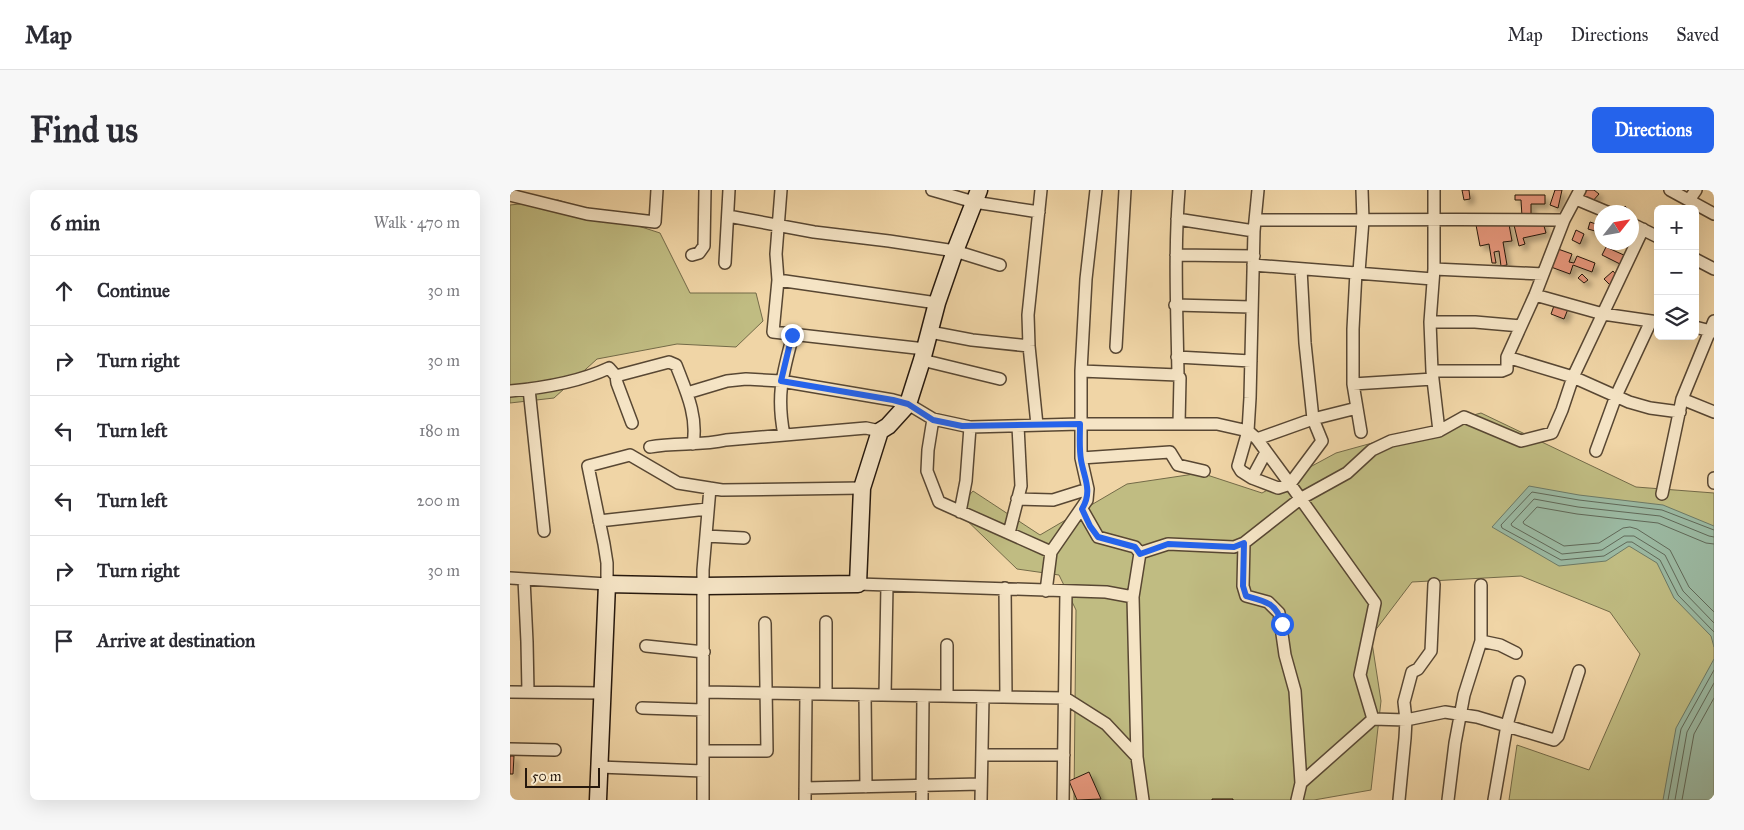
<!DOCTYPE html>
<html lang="en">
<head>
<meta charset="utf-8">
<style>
  :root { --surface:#fff; --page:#f7f7f7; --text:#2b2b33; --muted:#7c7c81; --line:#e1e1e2; --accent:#2563eb }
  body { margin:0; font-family:"IM FELL Great Primer",serif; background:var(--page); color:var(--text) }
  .controls { position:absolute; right:15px; top:15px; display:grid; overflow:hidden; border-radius:8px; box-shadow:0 5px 20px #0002 }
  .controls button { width:45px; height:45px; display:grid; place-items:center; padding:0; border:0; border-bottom:1px solid var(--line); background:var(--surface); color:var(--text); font:25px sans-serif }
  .compass { position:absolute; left:1084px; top:15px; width:45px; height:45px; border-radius:50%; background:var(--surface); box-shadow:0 5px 20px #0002; rotate:59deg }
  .scale { position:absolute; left:15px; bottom:12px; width:75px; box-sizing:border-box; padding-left:5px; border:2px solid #26180d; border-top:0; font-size:14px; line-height:18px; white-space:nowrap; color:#26180d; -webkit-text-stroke:4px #f5e4c5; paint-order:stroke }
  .stop { position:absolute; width:15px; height:15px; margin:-11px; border:4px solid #2563eb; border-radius:50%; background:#fff }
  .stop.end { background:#2563eb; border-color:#fff; box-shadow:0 1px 5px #0008 }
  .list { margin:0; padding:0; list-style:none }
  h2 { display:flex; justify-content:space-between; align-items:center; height:65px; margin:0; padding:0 20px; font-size:21px }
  h2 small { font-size:16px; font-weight:400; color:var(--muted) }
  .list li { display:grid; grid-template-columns:32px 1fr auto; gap:15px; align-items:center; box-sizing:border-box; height:70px; padding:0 20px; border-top:1px solid var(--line) }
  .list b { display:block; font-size:19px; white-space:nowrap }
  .list em { font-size:16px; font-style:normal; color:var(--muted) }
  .icon { flex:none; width:28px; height:28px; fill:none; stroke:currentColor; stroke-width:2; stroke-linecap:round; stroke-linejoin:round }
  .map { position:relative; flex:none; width:1204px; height:610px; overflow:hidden; border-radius:8px }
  header { display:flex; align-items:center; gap:30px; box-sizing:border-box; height:70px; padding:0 25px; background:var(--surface); border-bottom:1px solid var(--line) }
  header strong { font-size:24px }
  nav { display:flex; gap:28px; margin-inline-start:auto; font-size:18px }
  .intro { display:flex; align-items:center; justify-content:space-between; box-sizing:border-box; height:120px; padding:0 30px }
  h1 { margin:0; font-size:35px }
  .button { padding:12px 22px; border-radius:8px; background:var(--accent); color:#fff; font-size:18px; font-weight:700 }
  main { display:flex; gap:30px; padding:0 30px }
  aside { flex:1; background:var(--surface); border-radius:8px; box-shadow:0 5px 20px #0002 }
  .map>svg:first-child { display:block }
  .green { fill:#c0bc82; stroke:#736a48 }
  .water { fill:#9bb9a2; stroke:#6c7966 }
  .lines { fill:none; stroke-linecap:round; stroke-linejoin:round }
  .shore { stroke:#606858; stroke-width:1 }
  .building { fill:#e6977b; stroke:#26180d; filter:url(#shadow) }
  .street-casing { stroke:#584733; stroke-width:14 }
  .secondary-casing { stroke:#26180d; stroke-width:19 }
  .street { stroke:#f5e4c5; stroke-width:11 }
  .secondary { stroke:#f5e4c5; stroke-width:16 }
  .route { stroke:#2563eb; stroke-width:6 }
</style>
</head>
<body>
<header>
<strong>Map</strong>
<nav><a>Map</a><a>Directions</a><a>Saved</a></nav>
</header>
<div class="intro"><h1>Find us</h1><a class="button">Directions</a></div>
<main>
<aside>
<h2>6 min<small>Walk · 470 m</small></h2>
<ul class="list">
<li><svg class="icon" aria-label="ahead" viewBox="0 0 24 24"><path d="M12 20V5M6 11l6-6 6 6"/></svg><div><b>Continue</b></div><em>30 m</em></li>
<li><svg class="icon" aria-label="right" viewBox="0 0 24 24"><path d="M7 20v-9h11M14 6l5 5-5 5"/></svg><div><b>Turn right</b></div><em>30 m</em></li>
<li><svg class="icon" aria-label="left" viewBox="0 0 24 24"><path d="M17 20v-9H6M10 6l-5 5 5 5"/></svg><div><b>Turn left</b></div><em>180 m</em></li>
<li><svg class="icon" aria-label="left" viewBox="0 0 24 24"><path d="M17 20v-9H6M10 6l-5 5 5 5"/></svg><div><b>Turn left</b></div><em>200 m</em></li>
<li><svg class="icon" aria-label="right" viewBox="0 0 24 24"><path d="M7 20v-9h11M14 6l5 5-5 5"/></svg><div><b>Turn right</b></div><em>30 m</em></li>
<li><svg class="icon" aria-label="arrive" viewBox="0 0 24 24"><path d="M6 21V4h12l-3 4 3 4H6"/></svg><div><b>Arrive at destination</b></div></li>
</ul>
</aside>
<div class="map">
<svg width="1204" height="610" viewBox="0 0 1204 610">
  <defs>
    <filter id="shadow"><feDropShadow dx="4.5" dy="4.5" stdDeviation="2.5" flood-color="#0004"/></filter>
  </defs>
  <rect width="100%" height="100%" fill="#f0d5a6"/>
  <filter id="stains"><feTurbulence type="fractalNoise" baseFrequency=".004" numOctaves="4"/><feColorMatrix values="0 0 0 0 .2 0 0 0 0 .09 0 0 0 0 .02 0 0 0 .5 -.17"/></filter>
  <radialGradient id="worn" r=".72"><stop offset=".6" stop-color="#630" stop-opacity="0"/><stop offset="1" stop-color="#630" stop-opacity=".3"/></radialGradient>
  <!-- green -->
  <path class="green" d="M48,10L150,43L180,103H246L253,131L226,157L167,154L87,169L44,208L0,213V15Z
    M971,223L1126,297L1204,303V610H999L1007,555L1079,580L1130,464L1100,422L1011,386L902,392L861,446L871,511L861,600L804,610H564L566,420L549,385L507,379L446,320L463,301L530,345L617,294L691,283L752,303L826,263Z"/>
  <!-- water -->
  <path class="water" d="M1019,296L1069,305L1153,315L1204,336V457L1201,446L1164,408L1147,373L1119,356L1096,371L1049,376L982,337Z
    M1204,469V610H1153L1166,538Z"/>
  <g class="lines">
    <!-- shore -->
    <path class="shore" d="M1204,340L1152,320L1069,310L1022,302L991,335L992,338L1051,370L1094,366L1117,352H1122L1150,370L1168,405L1204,442
      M1204,347L1199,346L1150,326L1068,317L1024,309L1001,334L1002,336L1052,364L1092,360L1114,346H1124L1155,365L1173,401L1204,433
      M1204,354L1196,353L1148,333L1067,324L1027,317L1013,332L1014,334L1054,356L1089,353L1113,338L1120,337L1127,339L1160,360L1179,397L1204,422
      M1158,610L1171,539L1204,480
      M1165,610L1177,542L1204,493
      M1172,610L1184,544L1204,508"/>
  </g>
  <!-- building -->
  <path class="building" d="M952,0H959L960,9L954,10Z
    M1045,0H1052L1048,18L1040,15Z
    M1077,0H1084L1089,4L1081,13L1073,5Z
    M1005,5H1035V14H1021V28L1012,27L1011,10H1005Z
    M1115,16L1119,20L1117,22H1111Z
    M998,29L1002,51L993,52L997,75L991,76L989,61L984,62L986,73H982L979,54L970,56L966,35Z
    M1032,29L1036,43L1013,48L1015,54L1009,56L1004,35Z
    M1080,32L1092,36V43L1078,39Z
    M1066,40L1074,44L1070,54L1062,50Z
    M1096,57L1116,66L1112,75L1092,65Z
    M1048,59L1062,64L1059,72L1064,73L1067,66L1085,73L1082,82L1063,75L1060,84L1041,77Z
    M1103,81L1108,87L1100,95L1094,89Z
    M1072,84L1078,90L1074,93L1068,88Z
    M1045,113L1058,119L1054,129L1041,124Z
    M0,566H4L3,584H0Z
    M579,582L591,609L567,610L559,591Z
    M702,609H723V610H702Z"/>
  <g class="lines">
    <!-- street casing -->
    <g class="street-casing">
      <path id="street" d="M271,0L266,64L268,90L263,142L415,159
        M422,0L464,12L529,22
        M669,0C664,62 667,123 668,185L670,188L669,234
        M748,0L744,41L740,208L738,241L728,276L731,281L742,288L768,298L780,294L812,251L803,229L795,153L791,79
        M924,0V79L920,132L922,181L929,241
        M1160,0L1204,24
        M0,5L77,24L145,32L147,0
        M1066,9L1097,22
        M1179,10L1186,0
        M218,26L304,42L379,51L445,61L490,75
        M667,29L744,41
        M745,30C848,30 951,29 1054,30
        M1122,34L1148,47
        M182,65L189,63L194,56L195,0
        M666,65L744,66
        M1185,69L1204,79
        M215,73L219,0
        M743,75L923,89
        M924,79L1033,84
        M846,82L843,139V194L851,242
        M849,82L853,30L852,0
        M268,90L427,113
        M1025,105L1093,124L1148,132
        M665,115L741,117
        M920,132H965L1011,136
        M1185,137L1204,142
        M420,142L462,150L519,156
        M606,157L615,0
        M667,167L741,171
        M997,167L1063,187L1119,212L1140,218L1170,222
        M412,170L490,189
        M571,181L668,185
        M922,181H992L997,179V167L1025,105L1054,30L1070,0
        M843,194L923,189
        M19,199L34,341
        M0,201C33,198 69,192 99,178L106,186
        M177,203L217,191L236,189L271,191L383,210L398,214L423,229L460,237L570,234H707L738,241L747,249L780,294L865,413L850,485L863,529
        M1172,209L1204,222
        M423,229L418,260L417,281L429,312L541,362
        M122,233L107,193L106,186L159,172L166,175C176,201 188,226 183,254
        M527,235L519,156L518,125L531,0
        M274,245C266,204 273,183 283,145
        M747,249L803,229L847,218
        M140,257C165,252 191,256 216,250L356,238L370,241
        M1086,261L1106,206L1141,131
        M571,268L660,262L668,275L694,281
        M742,288L756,262
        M1204,293V288
        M1152,304L1172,209L1204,131
        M507,309L543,310L578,299
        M572,319L588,347L625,357L630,363L623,407L627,567L633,610
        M450,322L456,291L460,237
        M89,331L197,319
        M499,343L511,296L508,236
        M196,346L234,348
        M734,353L733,396L736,406L758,412L769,423L775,465L785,501L791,593
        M630,363L658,354L724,357L734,353L790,309L837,283L862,260L881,251L929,241L954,227L1011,251L1042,243L1052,220L1063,187L1133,39
        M0,388L97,394V373L94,354L78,276L120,265L168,293L212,300L352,298
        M14,389L17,452L18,502
        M348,394L596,402L623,407
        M495,398L496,507
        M536,401L541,362L577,310L578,299L571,268V181L576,89L586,0
        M971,451L990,455L1006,463
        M136,456L194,462
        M0,502L92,503
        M193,502L555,508L596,534L627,567
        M316,504V432
        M355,505L356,597
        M375,505L377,395
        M437,506V455
        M132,518L193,520
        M0,559L45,560
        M193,561H257L255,433
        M472,565H554
        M89,577L193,581
        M295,598L471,594
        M193,610V380L200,298
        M295,610L296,504
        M412,610L413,506
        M471,610L473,507
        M553,610L556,402
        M787,610L791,593L863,529L896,530L935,522L967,527L1044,550L1048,546L1069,481
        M889,610L895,548L896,530L894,512L902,482L908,479L921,461L924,394
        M938,610L945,553L954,505L971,451V395
        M984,610L997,535L1009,492"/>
    </g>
    <!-- secondary casing -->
    <g class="secondary-casing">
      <path id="secondary" d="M88,610L97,394L194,396L348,394L352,298L370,241L378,236L398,214L412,170L427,113L445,61L469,0"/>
    </g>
    <!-- street -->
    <use href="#street" class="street"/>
    <!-- secondary -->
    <use href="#secondary" class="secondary"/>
  </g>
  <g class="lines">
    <!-- route -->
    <path class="route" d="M282,145L271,191L383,210L398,214L423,230L452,236L570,234C570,246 569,258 571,270C574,288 583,301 572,319L580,336L588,347L625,357L630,364L658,354L724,357L734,353L733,396L736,406C755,411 767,413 772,434"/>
  </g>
  <rect width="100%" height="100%" filter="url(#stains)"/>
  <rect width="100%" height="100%" fill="url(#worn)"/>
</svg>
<div class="controls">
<button>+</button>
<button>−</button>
<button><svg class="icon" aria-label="layers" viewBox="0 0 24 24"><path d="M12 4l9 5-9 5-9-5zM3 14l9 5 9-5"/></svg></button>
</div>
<svg class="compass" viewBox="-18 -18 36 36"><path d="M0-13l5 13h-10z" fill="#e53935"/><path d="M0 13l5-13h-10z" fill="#7c7c81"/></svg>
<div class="scale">50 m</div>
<div class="stop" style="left:772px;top:434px"></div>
<div class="stop end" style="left:282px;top:145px"></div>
</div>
</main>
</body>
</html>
